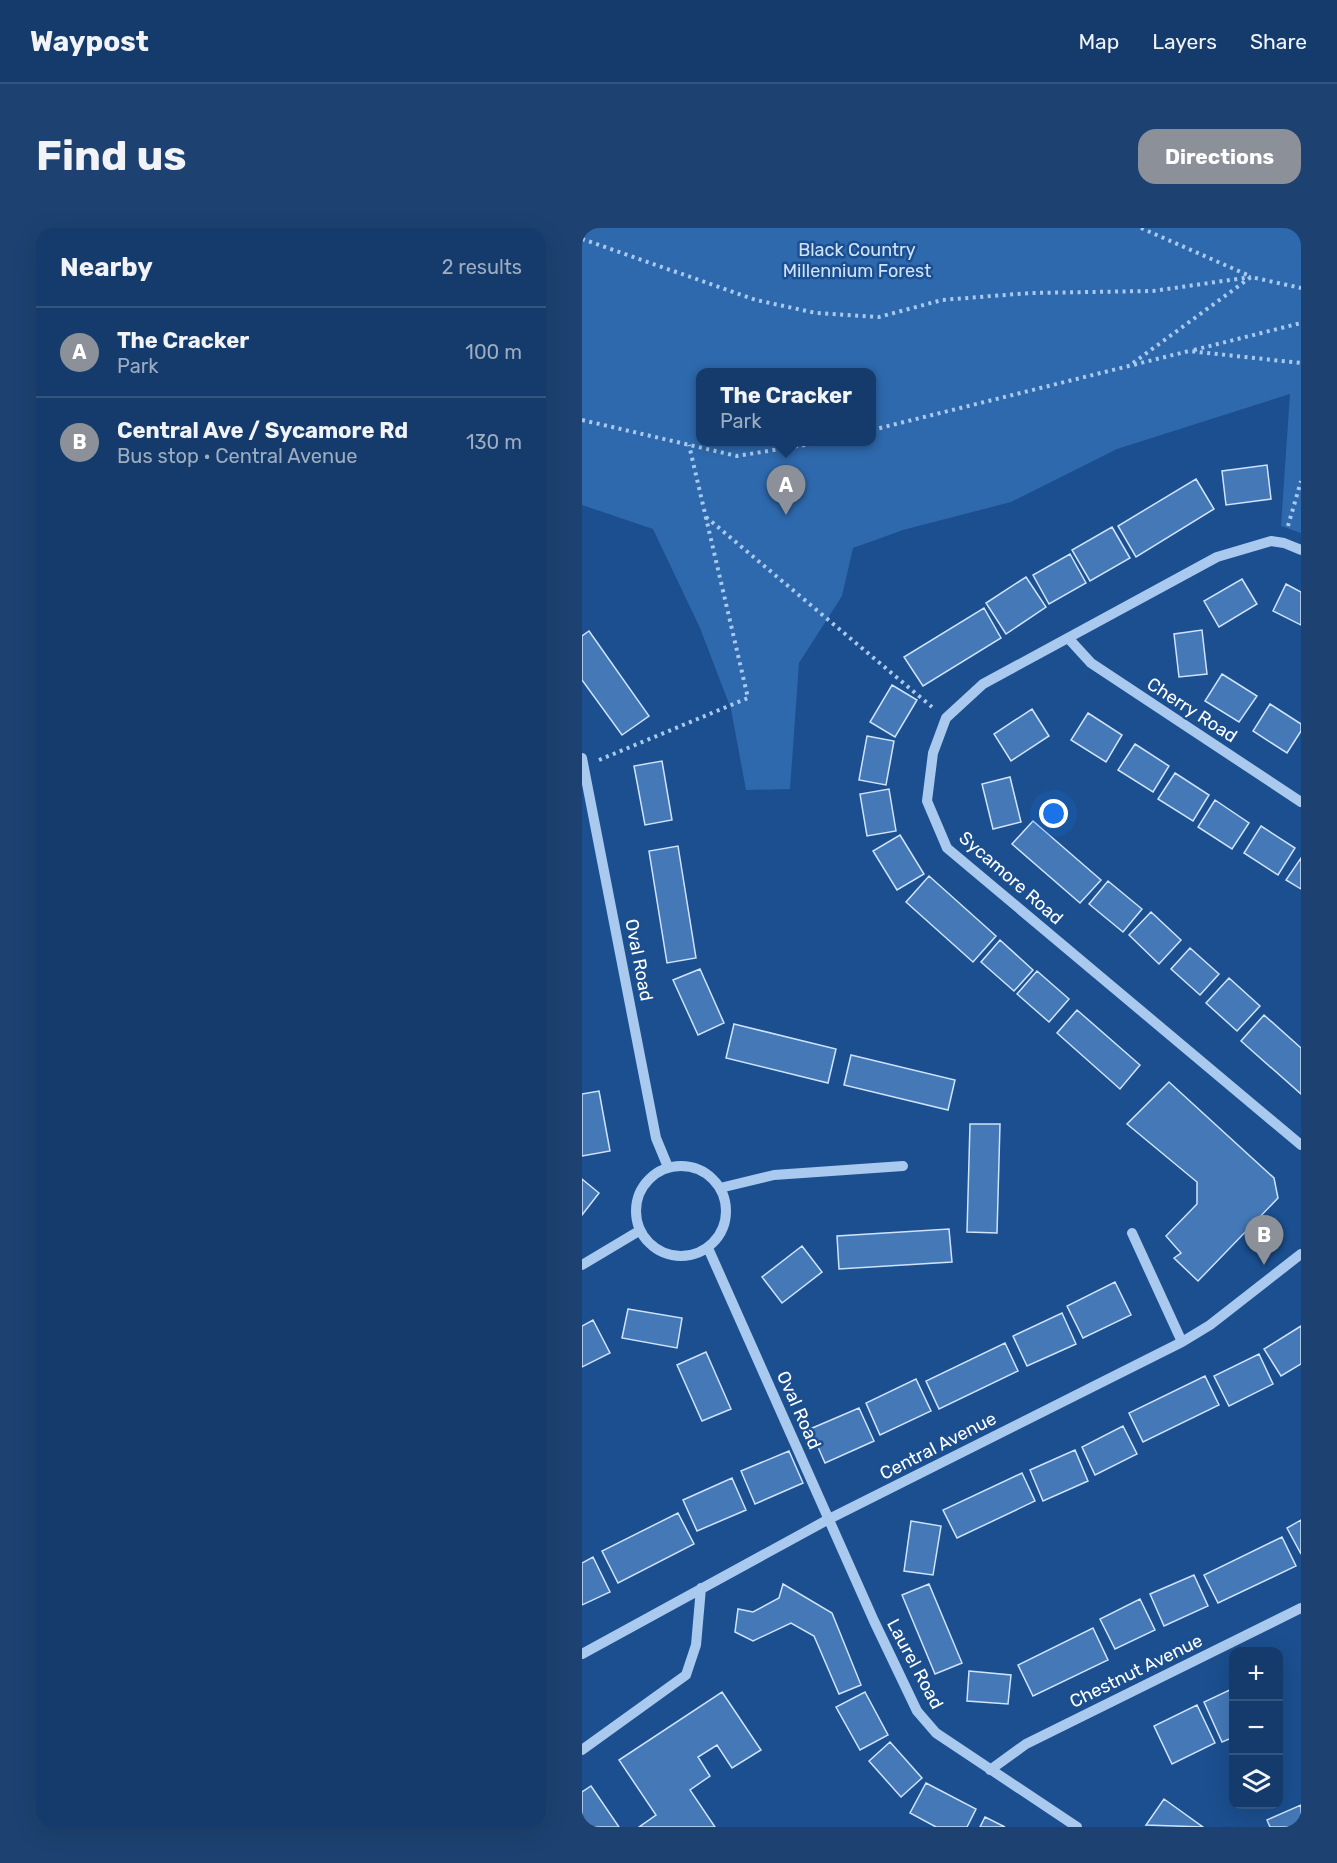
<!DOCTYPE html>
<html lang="en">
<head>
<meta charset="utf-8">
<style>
  :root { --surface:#143b6b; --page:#1d4271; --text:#f1f3f6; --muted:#9dadc1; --line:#33557e; --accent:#8c9099 }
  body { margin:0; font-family:Rubik,sans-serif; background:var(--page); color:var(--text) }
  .controls { position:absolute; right:18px; bottom:18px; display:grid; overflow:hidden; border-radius:12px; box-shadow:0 6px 24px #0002 }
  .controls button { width:54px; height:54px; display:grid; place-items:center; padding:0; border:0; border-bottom:2px solid var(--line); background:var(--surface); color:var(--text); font:30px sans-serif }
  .you { position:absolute; left:472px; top:586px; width:21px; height:21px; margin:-15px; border:4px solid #fff; border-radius:50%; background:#1a73e8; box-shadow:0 0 0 9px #1a73e833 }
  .badge { display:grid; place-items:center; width:39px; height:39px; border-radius:50%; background:var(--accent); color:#fff; font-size:20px; font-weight:700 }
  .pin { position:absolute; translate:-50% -50px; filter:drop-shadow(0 2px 3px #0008) }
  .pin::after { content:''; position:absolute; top:32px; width:21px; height:18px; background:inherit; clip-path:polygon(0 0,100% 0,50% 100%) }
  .popup { position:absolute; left:114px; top:140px; width:180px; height:78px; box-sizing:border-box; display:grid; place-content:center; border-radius:12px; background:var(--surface); filter:drop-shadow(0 2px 4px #0005); font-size:20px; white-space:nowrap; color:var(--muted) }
  .popup b { font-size:22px; color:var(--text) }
  .popup::after { content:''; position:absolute; left:50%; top:100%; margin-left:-12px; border:12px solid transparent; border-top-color:var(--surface) }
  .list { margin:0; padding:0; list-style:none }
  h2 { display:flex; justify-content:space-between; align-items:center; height:78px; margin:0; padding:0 24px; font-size:26px }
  h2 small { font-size:20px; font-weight:400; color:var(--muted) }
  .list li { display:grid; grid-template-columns:39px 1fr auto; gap:18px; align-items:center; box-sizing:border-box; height:90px; padding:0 24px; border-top:2px solid var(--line) }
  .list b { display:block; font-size:22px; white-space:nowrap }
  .list p { margin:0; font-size:20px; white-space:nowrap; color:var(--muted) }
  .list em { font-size:20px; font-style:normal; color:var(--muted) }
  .icon { flex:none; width:33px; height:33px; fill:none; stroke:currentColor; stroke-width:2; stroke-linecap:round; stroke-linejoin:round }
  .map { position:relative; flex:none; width:719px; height:1599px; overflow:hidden; border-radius:18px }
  header { display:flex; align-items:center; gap:36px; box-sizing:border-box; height:84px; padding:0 30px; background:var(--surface); border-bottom:2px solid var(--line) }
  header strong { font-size:28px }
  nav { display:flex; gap:33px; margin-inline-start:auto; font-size:21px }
  .intro { display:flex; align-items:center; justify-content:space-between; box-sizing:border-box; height:144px; padding:0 36px }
  h1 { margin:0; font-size:42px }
  .button { padding:15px 27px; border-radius:18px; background:var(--accent); color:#fff; font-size:21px; font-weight:700 }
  main { display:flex; gap:36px; padding:0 36px }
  aside { flex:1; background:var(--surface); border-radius:18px; box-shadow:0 6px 24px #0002 }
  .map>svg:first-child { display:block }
  .green { fill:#2e69ad; fill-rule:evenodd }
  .building { fill:#4478b7; stroke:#cfe3fa; stroke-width:1.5 }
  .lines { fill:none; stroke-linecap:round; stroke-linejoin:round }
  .path { stroke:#a9c9ee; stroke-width:4; stroke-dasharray:3 4.5; stroke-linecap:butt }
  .minor { stroke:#a9c9ee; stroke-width:10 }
  .labels { text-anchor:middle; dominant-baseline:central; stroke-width:5; stroke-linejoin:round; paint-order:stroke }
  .park-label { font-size:18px; fill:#cfe3fa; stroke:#1b4f8f }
  .street-label { font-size:18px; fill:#fff; stroke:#1b4f8f }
</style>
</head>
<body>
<header>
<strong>Waypost</strong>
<nav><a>Map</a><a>Layers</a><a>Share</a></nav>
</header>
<div class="intro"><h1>Find us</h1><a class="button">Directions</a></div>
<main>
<aside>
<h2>Nearby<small>2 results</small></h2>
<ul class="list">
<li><span class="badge">A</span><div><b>The Cracker</b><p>Park</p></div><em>100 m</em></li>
<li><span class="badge">B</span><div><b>Central Ave / Sycamore Rd</b><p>Bus stop · Central Avenue</p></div><em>130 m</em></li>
</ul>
</aside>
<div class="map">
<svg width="719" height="1599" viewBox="0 0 719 1599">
  <rect width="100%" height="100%" fill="#1b4f8f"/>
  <!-- green -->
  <path class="green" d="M0,0H719V305L699,298L708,166L535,221L429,274L321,302L271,320L260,368L217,435L208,561L164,562L149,481L118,400L71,301L0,277ZM118,144H290V214H118Z"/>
  <!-- building -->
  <path class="building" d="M685,237L689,271L644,277L640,243Z
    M614,251L632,281L554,329L536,298Z
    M530,299L548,330L508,353L490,322Z
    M488,326L504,355L467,376L451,347Z
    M444,349L464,379L424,406L404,375Z
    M660,351L675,376L637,399L622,373Z
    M704,356L719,364V397L691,383Z
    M402,380L419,410L341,458L322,429Z
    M620,402L625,446L597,449L592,406Z
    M7,403L67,488L40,507L0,452V408Z
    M640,446L675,468L657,494L623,473Z
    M310,457L335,472L313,509L288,494Z
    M688,476L719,496V503L705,525L671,503Z
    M450,481L467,508L429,533L412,506Z
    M506,485L540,507L524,534L489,512Z
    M285,508L312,513L304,557L277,552Z
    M553,516L587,538L571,564L536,542Z
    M80,533L90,592L63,597L52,538Z
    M593,545L627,567L611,593L576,571Z
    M428,549L439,594L411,601L400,556Z
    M307,561L314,603L285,608L278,566Z
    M633,572L667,595L650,621L616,599Z
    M451,593L519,652L498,675L430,616Z
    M679,598L713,620L696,647L662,625Z
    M318,607L342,646L315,662L291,623Z
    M96,618L114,730L85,735L67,623Z
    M719,630V661L704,652Z
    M347,648L414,708L391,734L324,674Z
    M526,653L560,681L541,704L507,676Z
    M569,684L599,712L577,736L547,707Z
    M418,712L451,742L432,763L399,734Z
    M608,720L637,746L618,767L589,741Z
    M118,741L142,795L116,807L91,752Z
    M455,743L487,771L467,794L435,766Z
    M647,750L678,778L655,803L624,775Z
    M495,782L558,837L538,861L475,805Z
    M682,787L719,820V866L659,813Z
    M152,796L254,821L246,855L144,830Z
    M269,827L373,852L366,882L262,857Z
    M587,854L692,950L696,970L616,1053L592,1030L599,1025L584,1008L615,976V954L545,896Z
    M17,863L28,923L0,928V866Z
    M388,896H418L415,1005L385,1004Z
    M0,951L17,965L0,987Z
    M367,1001L370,1034L257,1041L255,1008Z
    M220,1018L240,1044L200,1075L180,1049Z
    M533,1054L549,1087L501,1110L485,1078Z
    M46,1081L100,1090L95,1120L40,1110Z
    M480,1085L494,1116L445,1138L431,1108Z
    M11,1092L28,1125L0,1139V1098Z
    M719,1098V1136L699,1148L682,1121Z
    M423,1115L436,1143L357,1181L344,1153Z
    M124,1124L149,1181L120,1193L95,1137Z
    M677,1126L691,1156L647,1178L632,1148Z
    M623,1148L637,1177L561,1214L547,1185Z
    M334,1151L349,1183L298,1207L284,1175Z
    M277,1180L292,1213L243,1235L228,1201Z
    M541,1198L555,1226L513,1247L500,1219Z
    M493,1222L506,1253L461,1273L448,1242Z
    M207,1223L221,1255L173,1276L159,1243Z
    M440,1245L453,1273L375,1310L361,1282Z
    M150,1250L164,1282L115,1303L101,1272Z
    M96,1285L112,1316L36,1355L20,1323Z
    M719,1292V1326L705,1300Z
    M329,1293L359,1298L351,1347L322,1343Z
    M700,1309L714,1338L636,1375L622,1347Z
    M11,1329L28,1364L0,1377V1335Z
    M612,1347L626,1378L582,1398L568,1366Z
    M201,1356L250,1385L279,1457L257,1466L232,1408L209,1395L171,1413L153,1404L156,1381L171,1384L197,1370Z
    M347,1356L380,1435L353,1446L320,1367Z
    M558,1371L573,1402L533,1421L518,1391Z
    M511,1400L526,1432L451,1468L436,1437Z
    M387,1443L429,1447L426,1476L385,1473Z
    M652,1460V1509L640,1514L622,1474Z
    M140,1464L179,1522L150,1540L135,1517L116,1529L128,1548L108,1562L133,1599H57L74,1587L37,1532Z
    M283,1464L306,1507L278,1522L254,1479Z
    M615,1477L633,1515L590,1536L572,1498Z
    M308,1514L340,1550L319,1569L287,1533Z
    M344,1555L394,1581L385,1599H354L328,1585Z
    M9,1558L37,1599H0V1564Z
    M582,1571L621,1599L564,1597Z
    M719,1577V1599H688L685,1592Z
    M403,1589L423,1599H398Z"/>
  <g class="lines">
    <!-- path -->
    <path class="path" d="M559,0L668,48
      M0,11L174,72L234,85L297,89L360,72L448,65L571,63L669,49
      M612,122L719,95
      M551,135L669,49L719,60
      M0,192L155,228L241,214
      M290,202L607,123L719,135
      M124,289L350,479
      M706,298L719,253
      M17,532L166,470L107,217"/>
    <!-- minor -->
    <path class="minor" d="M719,322L702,315L689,313L635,329L401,456L364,490L351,525L345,573L365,620L719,917
      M487,411L509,435L719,574
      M0,530L74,910L86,939
      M54 983a45 45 0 1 1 90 0a45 45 0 1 1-90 0Z
      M138,960L192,947L321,938
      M550,1005L600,1114
      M126,1020L292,1393L335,1483L354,1505L495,1599
      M0,1037L57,1003
      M0,1426L247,1291L600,1114L628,1097L719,1026
      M0,1522L104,1447L114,1417L119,1360
      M408,1542L444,1516L719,1380"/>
  </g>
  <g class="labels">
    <!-- park labels -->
    <g class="park-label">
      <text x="275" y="22">Black Country<tspan x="275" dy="21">Millennium Forest</tspan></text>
    </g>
    <!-- street labels -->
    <g class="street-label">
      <text transform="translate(610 482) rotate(33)">Cherry Road</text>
      <text transform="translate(429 650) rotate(41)">Sycamore Road</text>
      <text transform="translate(57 732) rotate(79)">Oval Road</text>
      <text transform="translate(217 1182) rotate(66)">Oval Road</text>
      <text transform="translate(356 1218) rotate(-27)">Central Avenue</text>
      <text transform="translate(333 1436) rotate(62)">Laurel Road</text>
      <text transform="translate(554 1443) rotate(-26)">Chestnut Avenue</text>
    </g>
  </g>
</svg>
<div class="controls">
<button>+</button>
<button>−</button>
<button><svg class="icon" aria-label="layers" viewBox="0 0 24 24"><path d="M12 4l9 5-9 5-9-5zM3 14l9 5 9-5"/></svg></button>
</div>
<div class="you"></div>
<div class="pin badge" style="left:204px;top:287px">A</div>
<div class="popup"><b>The Cracker</b>Park</div>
<div class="pin badge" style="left:682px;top:1037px">B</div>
</div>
</main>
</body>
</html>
